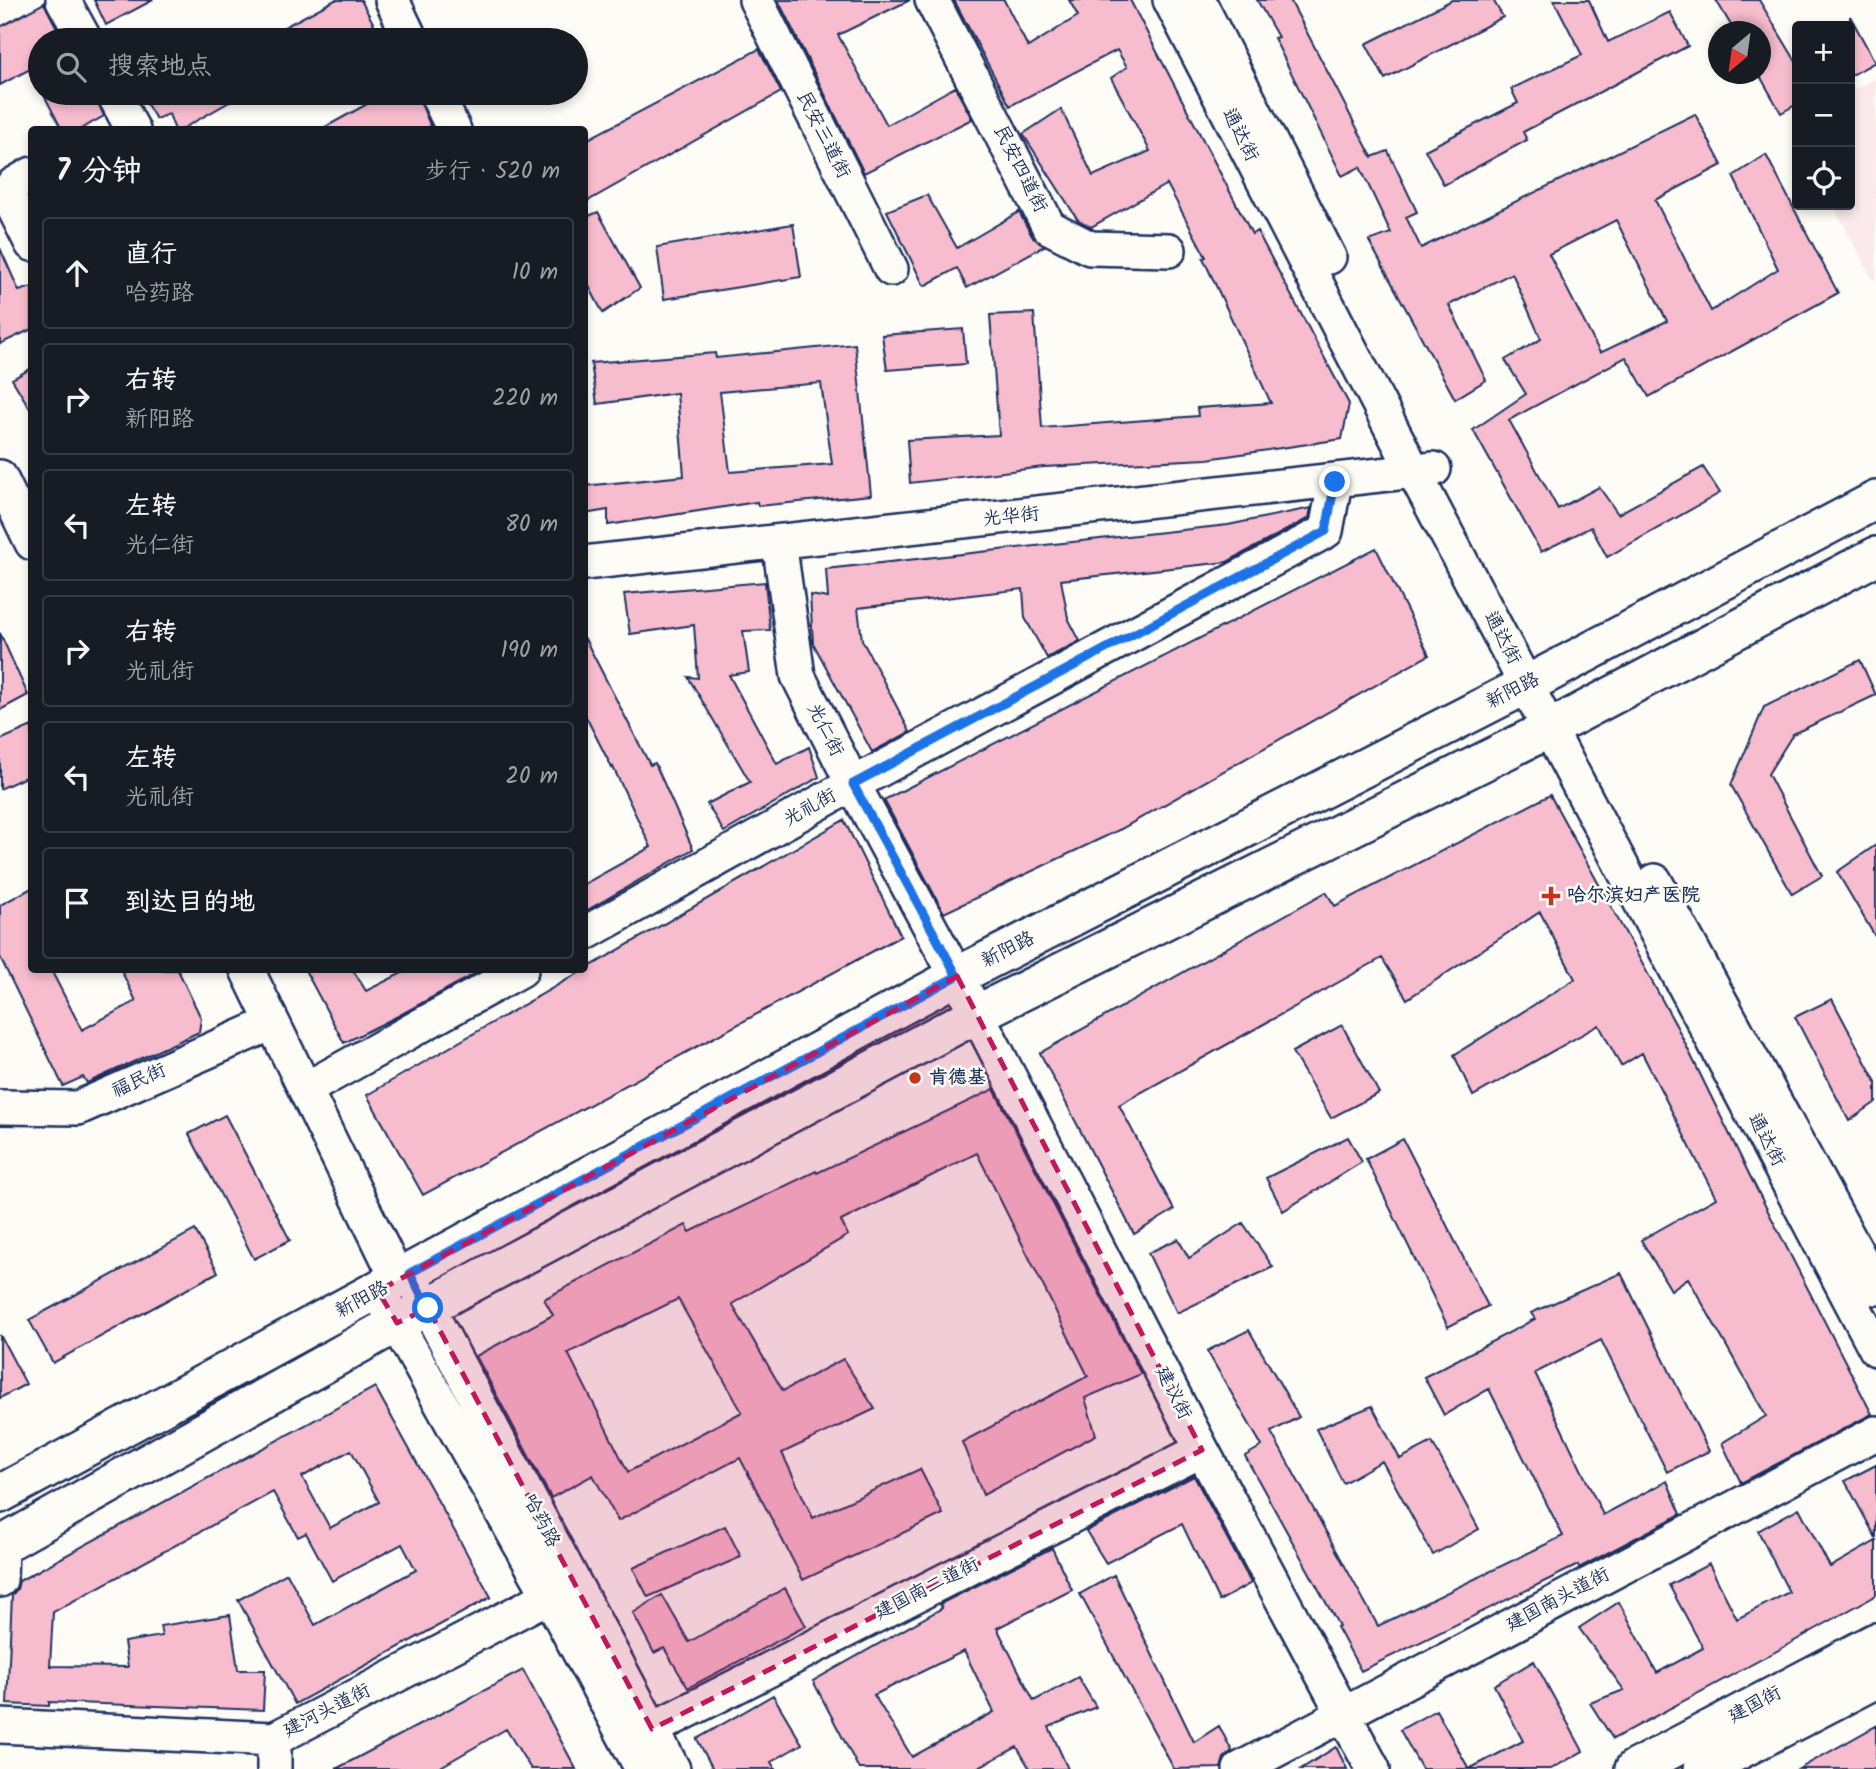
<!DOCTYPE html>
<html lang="zh">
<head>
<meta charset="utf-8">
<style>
  :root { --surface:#171b24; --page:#242831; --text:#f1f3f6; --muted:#9ea1a6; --line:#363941 }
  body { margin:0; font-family:Kalam,"LXGW WenKai TC",sans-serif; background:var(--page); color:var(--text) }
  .controls { position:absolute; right:21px; top:21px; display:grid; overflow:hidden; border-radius:7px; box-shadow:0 4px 10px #0003 }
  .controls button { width:63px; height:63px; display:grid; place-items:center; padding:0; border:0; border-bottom:2px solid var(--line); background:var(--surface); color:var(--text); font:35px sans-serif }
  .compass { position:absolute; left:1708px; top:21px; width:63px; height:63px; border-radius:50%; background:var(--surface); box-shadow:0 4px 10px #0003; rotate:209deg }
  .stop { position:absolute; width:21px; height:21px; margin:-16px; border:5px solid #1a73e8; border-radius:50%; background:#fff }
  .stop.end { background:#1a73e8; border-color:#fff; box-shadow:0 2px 7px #0008 }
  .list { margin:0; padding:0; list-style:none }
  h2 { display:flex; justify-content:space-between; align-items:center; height:91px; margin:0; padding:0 28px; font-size:30px }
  h2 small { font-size:23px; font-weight:400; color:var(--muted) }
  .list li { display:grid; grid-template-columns:46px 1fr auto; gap:21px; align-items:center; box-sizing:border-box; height:112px; margin:0 14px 14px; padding:0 14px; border:2px solid var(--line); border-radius:7px }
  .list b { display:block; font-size:26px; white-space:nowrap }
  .list p { margin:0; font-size:23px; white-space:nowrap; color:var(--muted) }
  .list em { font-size:23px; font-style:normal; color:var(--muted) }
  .icon { flex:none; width:38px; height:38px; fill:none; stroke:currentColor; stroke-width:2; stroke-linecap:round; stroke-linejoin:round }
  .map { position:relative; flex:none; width:1876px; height:1769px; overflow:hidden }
  .search { position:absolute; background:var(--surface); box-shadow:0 4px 10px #0003; left:28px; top:28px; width:560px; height:77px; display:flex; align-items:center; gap:18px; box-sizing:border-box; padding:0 24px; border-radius:38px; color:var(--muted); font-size:26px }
  .panel { position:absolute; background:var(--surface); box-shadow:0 4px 10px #0003; left:28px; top:126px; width:560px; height:847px; border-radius:7px }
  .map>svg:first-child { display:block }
  .built { fill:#fbe9eb }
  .building { fill:#f7bdce; stroke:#1b2f5e; stroke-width:2; fill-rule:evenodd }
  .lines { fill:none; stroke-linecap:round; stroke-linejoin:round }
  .secondary-casing { stroke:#1b2f5e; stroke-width:38 }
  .primary-casing { stroke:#1b2f5e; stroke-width:42 }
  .secondary { stroke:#fdfcf7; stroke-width:33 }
  .primary { stroke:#fdfcf7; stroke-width:37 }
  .route { stroke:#1a73e8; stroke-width:9 }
  .marked { fill:#c2185b; fill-opacity:0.2; stroke:#c2185b; stroke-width:5; stroke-dasharray:14 9; stroke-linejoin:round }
  .poi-dot { fill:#c8321e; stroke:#fdfcf7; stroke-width:2.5 }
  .labels { text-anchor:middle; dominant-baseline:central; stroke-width:5; stroke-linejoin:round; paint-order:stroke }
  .street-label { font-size:19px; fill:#1b2f5e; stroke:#fdfcf7 }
  .poi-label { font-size:19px; font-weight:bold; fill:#1b2f5e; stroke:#fdfcf7; text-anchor:start }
</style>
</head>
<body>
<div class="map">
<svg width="1876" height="1769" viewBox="0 0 1876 1769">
  <rect width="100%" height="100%" fill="#fdfcf7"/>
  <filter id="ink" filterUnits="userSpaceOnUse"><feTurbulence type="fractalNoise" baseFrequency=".0143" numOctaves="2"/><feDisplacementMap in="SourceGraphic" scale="14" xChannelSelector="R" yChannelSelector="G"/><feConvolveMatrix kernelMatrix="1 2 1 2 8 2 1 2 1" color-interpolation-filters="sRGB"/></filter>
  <g filter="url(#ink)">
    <!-- built -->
    <path class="built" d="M1876,78V278L1873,280L1833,205H1850V92Z"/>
    <!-- building -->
    <path class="building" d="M94,0H153L106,25Z
      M335,0H361L382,40H260Z
      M778,0H910L838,35L887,125L955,87L972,119L864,173Z
      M954,0H1004L1028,47L1078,16L1069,0H1130L1252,234L1257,231L1349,404L1342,439L1207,459L1044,467L910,483L907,440L999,435L990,315L1034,313L1042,428L1198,416L1197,408L1271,403L1203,258L1206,257L1167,184L1091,227L1078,220L1023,134L1061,109L1093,176L1150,151L1111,78L1127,67L1117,50L1010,106Z
      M1257,0H1290L1372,157L1388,151L1417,212L1406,217L1421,248L1695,114L1722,165L1655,200L1711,311L1778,269L1733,176L1766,155L1838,293L1649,397L1626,357L1509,420L1558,509L1599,487L1618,514L1703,467L1720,493L1607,557L1591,527L1541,552L1473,430L1526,394L1505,360L1541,339L1512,273L1449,305L1486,380L1455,399L1369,241L1391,233L1360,167L1342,176L1274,38L1278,37ZM1616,220L1667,321L1600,353L1549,254Z
      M1452,0H1493L1503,17L1385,79L1366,44Z
      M1554,0H1589L1608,42L1670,12L1688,46L1523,132L1527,140L1444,185L1425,150L1518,103L1511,89L1582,55Z
      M1716,0H1759L1797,63V104L1781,113L1760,76V32H1735Z
      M44,3L63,40H40V88L30,69L0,85V27Z
      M1850,16L1875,62L1850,76Z
      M759,49L781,92L584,203V141Z
      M43,93H94L104,116L79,130H62Z
      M140,93H245L180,130H175L169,114L156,119Z
      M364,93H417L432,130H320L369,103Z
      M927,195L957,248L1019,212L1032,236L1044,246L967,288L957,268L924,286L887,211Z
      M598,212L640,288L603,313L584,277V218Z
      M793,224L801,277L664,299L657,247Z
      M0,248L19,291L32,287V329L0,344Z
      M963,329L966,364L887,370L882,335Z
      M855,344L871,495L758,506L757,502L608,525V510L584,514V486L684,476L677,393L597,404L591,363L715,353L716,358ZM821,383L832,464L730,472L720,392Z
      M32,368V412L12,379Z
      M1311,508L1309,518L1227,562L1061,580L1068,618L1080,641L1047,658L1025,618L1023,589L858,608L862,640L910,732L872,752L813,643L810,595L828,598L826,569L1228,525Z
      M1376,548L1429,655L1121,829L944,913L884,800Z
      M765,582L770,630L743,631L749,672L729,675L777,764L809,747L819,777L724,832L707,804L750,782L688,677L698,678L694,625L630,634L624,594Z
      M0,633L28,695L0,710Z
      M584,637L650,765L655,763L693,849L584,912V884L651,847L613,767L612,768L584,713Z
      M1860,660L1876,695L1793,734L1768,774L1822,876L1792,894L1731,785L1764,707Z
      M32,726V774L0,789V740Z
      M1550,795L1678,1029L1751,1178L1872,1414L1741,1483L1722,1443L1766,1416L1688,1278L1671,1290L1641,1240L1716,1198L1642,1053L1621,1066L1599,1025L1473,1096L1454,1055L1575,979L1540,912L1407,999L1382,958L1119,1105L1174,1210L1134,1234L1040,1053L1326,892L1335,906Z
      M844,820L901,936L423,1195L367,1095Z
      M1876,845V938L1837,872Z
      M32,888V970H51L82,1030L136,1001L121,970H178L201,1018L199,1032L87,1083L83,1077L63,1086L0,957V905Z
      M305,970H353L366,991L408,970H482L400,1015L344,1043Z
      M1832,999L1876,1082V1102L1849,1121L1795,1017Z
      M1342,1025L1379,1093L1331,1118L1292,1052Z
      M994,1089L1141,1374L1085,1398L1096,1435L983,1495L962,1442L1088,1376L977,1153L841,1221L848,1235L732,1304L783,1391L843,1359L875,1409L782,1453L813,1518L920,1469L943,1514L803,1580L740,1458L618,1521L593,1475L551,1498L476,1356L553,1315L544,1299L686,1225L690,1232L816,1171L817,1173ZM678,1299L742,1412L628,1472L568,1353Z
      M225,1115L290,1240L254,1259L189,1134Z
      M1348,1137L1362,1162L1283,1211L1266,1178Z
      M1403,1139L1488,1306L1448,1327L1366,1159Z
      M1243,1223L1273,1267L1177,1313L1148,1253L1178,1239L1189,1258Z
      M195,1230L218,1272L53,1363L29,1320Z
      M1621,1273L1709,1451L1667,1472L1601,1340L1535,1373L1603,1515L1667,1481L1681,1514L1579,1568L1578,1565L1361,1671L1337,1627L1339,1626L1245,1456L1262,1446L1207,1351L1249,1330L1299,1417L1271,1432L1378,1626L1563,1536L1489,1389L1444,1415L1424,1377L1535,1319L1531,1313Z
      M0,1335L26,1384L0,1398Z
      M375,1387L491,1597L295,1704L238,1600L287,1573L315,1625L416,1570L402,1544L332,1581L306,1533L298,1537L273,1492L53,1612L50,1666L128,1667L124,1642L162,1636L160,1626L230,1615L238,1670H265L263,1710L49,1702V1706L7,1704L12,1595L17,1589L19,1581ZM351,1450L379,1502L330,1528L302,1477Z
      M1372,1406L1400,1459L1432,1442L1479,1529L1433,1555L1382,1461L1343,1483L1316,1429Z
      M1876,1465V1538L1845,1481Z
      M1194,1476L1251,1583L1219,1601L1182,1524L1106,1563L1086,1531Z
      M1799,1508L1830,1567L1876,1541V1595L1775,1652L1613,1739L1590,1703L1624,1690L1579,1628L1619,1602L1657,1673L1703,1648L1669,1585L1709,1564L1737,1619L1789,1592L1758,1531Z
      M725,1526L741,1557L648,1597L633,1568Z
      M1052,1548L1072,1590L997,1628L1034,1701L1078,1677L1096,1707L1049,1727L1068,1769H1030L1017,1747L975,1769H859L813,1681L942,1608L940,1604ZM964,1651L994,1712L912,1757L874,1695Z
      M1114,1575L1194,1742L1219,1726L1232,1751L1224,1758L1221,1768L1174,1769L1080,1594Z
      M785,1588L806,1626L688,1688L664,1648L654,1653L633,1613L662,1595L689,1642Z
      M1534,1661L1583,1751L1551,1769H1469L1523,1741L1494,1685Z
      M523,1670L576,1769H531L506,1729L437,1769H336Z
      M773,1695L802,1744L771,1762L775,1769H713L697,1739Z
      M1436,1710L1469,1769H1422L1400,1730Z
      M1876,1726V1769H1799Z
      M1336,1747L1347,1769H1301Z"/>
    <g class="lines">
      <!-- secondary casing -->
      <g class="secondary-casing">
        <path id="secondary" d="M63,0L85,40
          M392,0L411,40
          M756,0L891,269
          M932,0L1049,227L1090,248L1169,250
          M1170,0L1414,472L1876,1349
          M1198,0L1329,257
          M113,93L133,130
          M436,93L454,130
          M32,174L13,185L7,194L32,244
          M0,477L32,543
          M779,542L798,676L853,784L977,1014L1202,1450L1373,1769
          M584,563L1434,469
          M1655,881L1876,1288
          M584,934L853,784L1326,531L1335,482
          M247,970L398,1280
          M306,1089L521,970
          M0,1107L78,1108L272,1023
          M410,1274L673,1769
          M378,1291L549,1596L642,1769
          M0,1580L1,1545
          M0,1726L274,1739L549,1596
          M652,1729L1202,1450
          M274,1739V1769
          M1240,1769L1876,1433"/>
      </g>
      <!-- primary casing -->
      <g class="primary-casing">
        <path id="primary" d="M0,1494L957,976L1526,685L1876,500
          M0,1546L397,1323L977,1014L1549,729L1876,556
          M1634,1769L1876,1642
          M1703,1769L1876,1679"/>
      </g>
      <!-- secondary -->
      <use href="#secondary" class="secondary"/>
      <!-- primary -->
      <use href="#primary" class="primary"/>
    </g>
  </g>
  <g class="lines" filter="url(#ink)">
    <!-- route -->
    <path class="route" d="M428,1308L410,1273L957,976L853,784L1326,531L1335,482"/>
  </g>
  <!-- marked area -->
  <path class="marked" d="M957,976L1202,1450L652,1729L428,1308L397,1323L378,1291Z"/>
  <!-- markers -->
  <g class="poi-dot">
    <path d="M1547.5 885.5h7v7h7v7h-7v7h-7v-7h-7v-7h7z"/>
    <circle cx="915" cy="1078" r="7"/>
  </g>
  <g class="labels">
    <!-- street labels -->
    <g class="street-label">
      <text transform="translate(823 135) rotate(63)">民安三道街</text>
      <text transform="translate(1240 135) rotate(63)">通达街</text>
      <text transform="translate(1020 169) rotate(63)">民安四道街</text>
      <text transform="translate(1011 517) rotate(-6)">光华街</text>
      <text transform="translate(1502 638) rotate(62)">通达街</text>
      <text transform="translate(1513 691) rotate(-27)">新阳路</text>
      <text transform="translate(825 730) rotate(63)">光仁街</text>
      <text transform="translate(810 808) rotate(-29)">光礼街</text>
      <text transform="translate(1008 950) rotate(-27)">新阳路</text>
      <text transform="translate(139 1081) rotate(-24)">福民街</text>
      <text transform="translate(1766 1140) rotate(62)">通达街</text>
      <text transform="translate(362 1300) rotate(-28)">新阳路</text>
      <text transform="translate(1173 1393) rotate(63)">建议街</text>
      <text transform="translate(541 1521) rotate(62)">哈药路</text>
      <text transform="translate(927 1589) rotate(-27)">建国南二道街</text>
      <text transform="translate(1558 1600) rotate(-28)">建国南头道街</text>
      <text transform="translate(1755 1705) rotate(-28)">建国街</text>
      <text transform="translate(327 1711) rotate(-27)">建河头道街</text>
    </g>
    <!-- poi labels -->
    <g class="poi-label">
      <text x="1567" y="896">哈尔滨妇产医院</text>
      <text x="929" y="1078">肯德基</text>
    </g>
  </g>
</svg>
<div class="controls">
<button>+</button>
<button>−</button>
<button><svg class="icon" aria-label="locate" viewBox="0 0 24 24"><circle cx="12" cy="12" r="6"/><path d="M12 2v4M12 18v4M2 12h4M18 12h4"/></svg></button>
</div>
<svg class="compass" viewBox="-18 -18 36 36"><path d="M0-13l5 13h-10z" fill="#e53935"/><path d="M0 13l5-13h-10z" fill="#9ea1a6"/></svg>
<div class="stop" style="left:428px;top:1308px"></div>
<div class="stop end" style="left:1335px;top:482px"></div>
<div class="search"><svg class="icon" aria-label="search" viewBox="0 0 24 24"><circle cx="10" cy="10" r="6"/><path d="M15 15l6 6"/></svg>搜索地点</div>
<section class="panel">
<h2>7 分钟<small>步行 · 520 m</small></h2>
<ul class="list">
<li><svg class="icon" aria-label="ahead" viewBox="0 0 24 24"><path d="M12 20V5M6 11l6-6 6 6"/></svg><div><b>直行</b><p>哈药路</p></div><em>10 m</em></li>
<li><svg class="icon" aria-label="right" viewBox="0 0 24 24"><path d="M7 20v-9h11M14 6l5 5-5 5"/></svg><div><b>右转</b><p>新阳路</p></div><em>220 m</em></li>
<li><svg class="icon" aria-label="left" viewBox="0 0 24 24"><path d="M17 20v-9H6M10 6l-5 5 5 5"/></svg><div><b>左转</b><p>光仁街</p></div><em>80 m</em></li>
<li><svg class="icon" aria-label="right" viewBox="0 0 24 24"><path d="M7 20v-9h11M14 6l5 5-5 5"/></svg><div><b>右转</b><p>光礼街</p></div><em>190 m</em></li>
<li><svg class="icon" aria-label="left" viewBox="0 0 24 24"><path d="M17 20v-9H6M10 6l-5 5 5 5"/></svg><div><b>左转</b><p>光礼街</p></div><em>20 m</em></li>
<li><svg class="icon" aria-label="arrive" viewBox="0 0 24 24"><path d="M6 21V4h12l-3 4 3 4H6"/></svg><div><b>到达目的地</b></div></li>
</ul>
</section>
</div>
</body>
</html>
